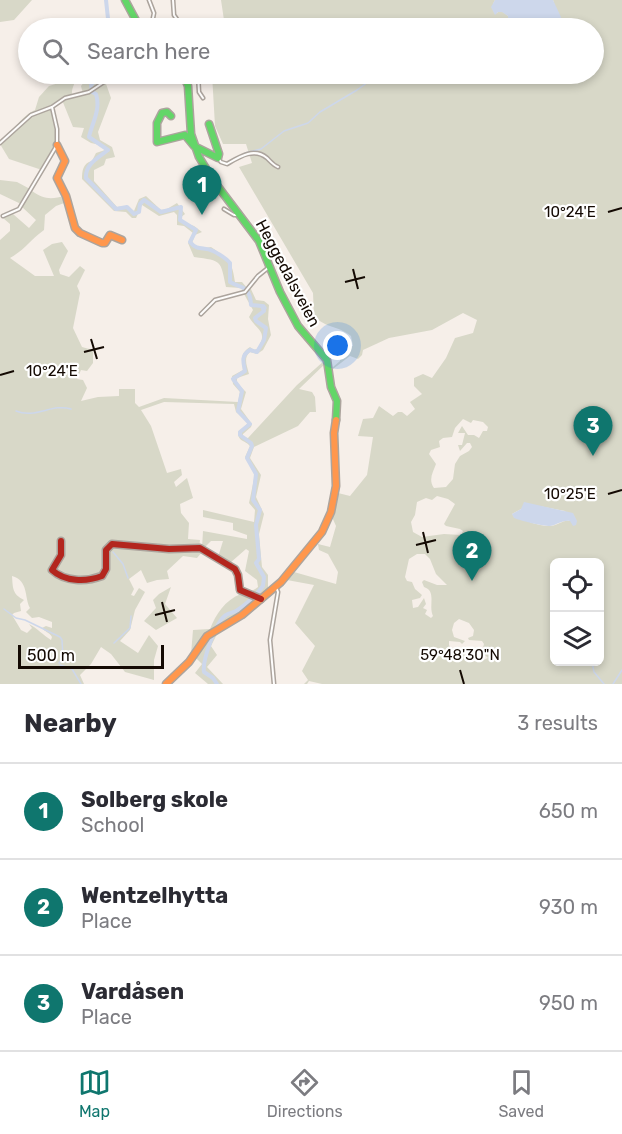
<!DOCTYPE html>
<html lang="en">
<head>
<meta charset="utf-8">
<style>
  :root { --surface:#fff; --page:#f7f7f7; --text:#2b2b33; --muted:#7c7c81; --line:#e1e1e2; --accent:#0f766e }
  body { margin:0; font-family:Rubik,sans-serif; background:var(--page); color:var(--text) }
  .controls { position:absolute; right:18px; bottom:18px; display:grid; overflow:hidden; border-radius:9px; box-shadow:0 3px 9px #0003 }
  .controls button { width:54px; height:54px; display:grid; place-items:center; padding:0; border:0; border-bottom:2px solid var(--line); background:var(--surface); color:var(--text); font:30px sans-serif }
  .scale { position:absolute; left:18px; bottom:15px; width:146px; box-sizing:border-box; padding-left:6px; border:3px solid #140a03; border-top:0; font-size:16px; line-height:21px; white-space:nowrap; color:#140a03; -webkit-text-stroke:4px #fff; paint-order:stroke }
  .you { position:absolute; left:338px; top:346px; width:21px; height:21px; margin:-15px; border:4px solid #fff; border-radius:50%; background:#1a73e8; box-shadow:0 0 0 9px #1a73e833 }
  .badge { display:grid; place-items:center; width:39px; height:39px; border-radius:50%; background:var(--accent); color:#fff; font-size:20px; font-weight:700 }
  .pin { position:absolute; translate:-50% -50px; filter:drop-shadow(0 2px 3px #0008) }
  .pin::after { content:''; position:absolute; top:32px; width:21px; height:18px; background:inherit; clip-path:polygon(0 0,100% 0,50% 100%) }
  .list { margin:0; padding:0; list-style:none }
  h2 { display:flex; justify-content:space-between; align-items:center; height:78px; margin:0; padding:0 24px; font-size:26px }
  h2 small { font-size:20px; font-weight:400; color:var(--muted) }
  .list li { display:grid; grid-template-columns:39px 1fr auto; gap:18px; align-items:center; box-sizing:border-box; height:96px; padding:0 24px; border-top:2px solid var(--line) }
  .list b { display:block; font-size:22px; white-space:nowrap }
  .list p { margin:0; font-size:20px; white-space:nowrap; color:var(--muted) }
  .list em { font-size:20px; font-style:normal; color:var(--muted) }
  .icon { flex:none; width:33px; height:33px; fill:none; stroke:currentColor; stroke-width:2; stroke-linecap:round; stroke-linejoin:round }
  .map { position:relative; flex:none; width:622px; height:684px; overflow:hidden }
  .search { position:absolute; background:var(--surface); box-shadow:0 3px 9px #0003; left:18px; right:18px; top:18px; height:66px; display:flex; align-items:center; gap:15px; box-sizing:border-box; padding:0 21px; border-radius:33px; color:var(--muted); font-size:22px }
  .sheet { height:366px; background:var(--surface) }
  nav { display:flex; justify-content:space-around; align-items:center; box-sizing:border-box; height:84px; border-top:2px solid var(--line); background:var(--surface); font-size:16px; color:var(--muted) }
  nav a { display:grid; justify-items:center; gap:3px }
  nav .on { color:var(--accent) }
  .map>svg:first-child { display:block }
  .green { fill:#d8d8c8; fill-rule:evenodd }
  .water { fill:#cdd7eb }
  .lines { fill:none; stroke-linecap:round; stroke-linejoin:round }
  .stream { stroke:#cdd7eb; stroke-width:1.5 }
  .river { stroke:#cdd7eb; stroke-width:4 }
  .street-casing { stroke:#aca49d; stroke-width:5 }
  .fast-casing { stroke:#aca49d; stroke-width:9 }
  .slow-casing { stroke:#aca49d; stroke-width:9 }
  .jam-casing { stroke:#aca49d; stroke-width:9 }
  .street { stroke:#fefdfc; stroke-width:2 }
  .fast { stroke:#63d668; stroke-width:6 }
  .slow { stroke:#ff974d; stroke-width:6 }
  .jam { stroke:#b3261e; stroke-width:6 }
  .ticks { fill:none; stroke:#140a03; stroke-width:2 }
  .labels { text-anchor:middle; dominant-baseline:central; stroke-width:4.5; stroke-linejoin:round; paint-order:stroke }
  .street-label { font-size:16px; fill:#140a03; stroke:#fff }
  .ticks-label { font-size:15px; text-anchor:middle; fill:#140a03; stroke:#fff; stroke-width:4.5; stroke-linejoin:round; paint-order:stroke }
</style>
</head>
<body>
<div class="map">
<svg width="622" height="684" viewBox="0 0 622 684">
  <rect width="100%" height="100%" fill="#f6efe9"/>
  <!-- green -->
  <path class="green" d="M0,0H32L14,20L0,22Z
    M221,0H495L493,4L495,14L498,12H503L508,16V28H214L224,20Z
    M553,0H622V684H322L309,681L307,684H304L308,680L302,671L315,646L295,623L314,585L287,580L294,572L336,584L338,572L328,554L319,550L318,544L330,547L336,526L332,517L338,493L350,496L367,475L373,437L358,436L363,419L373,418L379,406L393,416L398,412H402L407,416L415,409L410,402L422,394L414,386V378L423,374L432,378L446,358L455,338L473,333L477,320L463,313L432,330L389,338L363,350L362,355L358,359L350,356L333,369V367L340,361V349L353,346L351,336C337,325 327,329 314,316L313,293L239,167L252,163L246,144H223L215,126L212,74H594V28H558L561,26ZM463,419L471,423L473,420L483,422L488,427L487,431H483L479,438L474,435H468L462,426L458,433H465L462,445H458L460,451L467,443H470L472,447L469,451L460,456L455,464L453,479L446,487L434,488C428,480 433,472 436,464L429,454L431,450L440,447L439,441L443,438L452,437L455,428ZM437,496L448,499L455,504L444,524L446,526L460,529L463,531L461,535L444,534L422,537L413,532L411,522L415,515L417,502L426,498L432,500ZM539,506L565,511L570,521C563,520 562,523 555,525C545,529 521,520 512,514L521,509ZM417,554H425L430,559L436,574L447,585H437L424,580L422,582L424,587C437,591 428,606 433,616L431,618L425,614L427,610L423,608L426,604L424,598L418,607L413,608L412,600L420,598L422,595L415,589L412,582L407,581L405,577L409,559ZM554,562H600V662H554ZM459,619L469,623L474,630L473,636L468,638L469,640L482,641L484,644L482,652L488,658L481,661L478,660L472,662L466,659L463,650L453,653L449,645V641L460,642L462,644L465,641L454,637L452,630L454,623Z
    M66,74H76C77,82 71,87 72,95L83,94L81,86L85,81L91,80L97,74H106L105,81L111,98L98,132L100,140L112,147L115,157L106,159L104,165L94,170V181L117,207L127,206L134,211L139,199L146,196L161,210L167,209L177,203L185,214L180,218L182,222L194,226L202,232L195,235L192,243L200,249L211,247C228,259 232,260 235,282H242L248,289L250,287L256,300L264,301L269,305L268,319L271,335L263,350L257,354L250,352C243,358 247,366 249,374L237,378V383L246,392L241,409L252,424L251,427L243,434V437L248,438L297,385L325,360L327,362L299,389L312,392L315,397L316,412H310L298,426L254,447L250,458L261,475L256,497L264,514L259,534L262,567L268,575V591C258,599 248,607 238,614C217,627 205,632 191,654L193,630L210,629C216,614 225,600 241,594C248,591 252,592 258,587L257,580L245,571L249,551L246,549L230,563L218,557L223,541H211L203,549L202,548L203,531L247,539V535L233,530V523L203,517V510L254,522L255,510L249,503L254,479V473L245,457L250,446C245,440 238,442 238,432L247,424V422L236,412L234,404L164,402L141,410L151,426L167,473L181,469L182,475L174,482L176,487L187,478L193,498L180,504L181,513L189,523L188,539L200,540L199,549L202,552L197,558L183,556L167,571L169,579L157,580L147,583L141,570L129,579L134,589L131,595L134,596L139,588L145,592L135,610L130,630L120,641L138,653L149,635L158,646L154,660V680L125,672L111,654L101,647L91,664L80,675L84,684H0V240L10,231V224L3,218L13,214L29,228L36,220L22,207L32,191C44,200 52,199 65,196L67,202L56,206L45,215L44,230C30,240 26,249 10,258L35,276H54L43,250L52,244L62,242L68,251L59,270L60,274L69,277L80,266L85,270L77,286L80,293L73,328L82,347L93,350V363L87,371L81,370L77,379L83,380L87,388L81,401L98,397L119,396V389H135V403L139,407L164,398L238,402L240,392L233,384L232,376L243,370C242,360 240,353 250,347L254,350L257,349C269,331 257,331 249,317L253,310L244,294L245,293L241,288L226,287C220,260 223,261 194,257L188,243L193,233L184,226L177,225V215L174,212L159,216L142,205L136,218H132L126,212L114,211L82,179C82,171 83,163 92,161L96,153L105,150L100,145L91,143L81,137L84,128L73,127L62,100L52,107C60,138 57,144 42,170L9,159L0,144C14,133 18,118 35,110L39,97L49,86L65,81ZM12,576C29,581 24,597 30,608L26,612L32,618L39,617L52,622V628L46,626L42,628C45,632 49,632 52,637L51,640C43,635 37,628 29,624L32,628L27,633L21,630L12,615L14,613L21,611L20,604L24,600C12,594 13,588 12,576Z
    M0,180L17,182L30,189L21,204L0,194Z
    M171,587L165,604L177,618L156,630L144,621L156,608L153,600L159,594Z
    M219,630L211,646L217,655L207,667L223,684H208L195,673L202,664L195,657L209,637Z"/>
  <!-- water -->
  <path class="water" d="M495,0H553L561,17V26L558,28H508V16L502,12H498L495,15L491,7Z
    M524,502L573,513L577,521L576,525L573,526L570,521C561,520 558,525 550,526C543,526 521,521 514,518L512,514L521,509Z"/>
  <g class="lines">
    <!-- stream -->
    <path class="stream" d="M440,28L455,22
      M245,153L261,149L284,131L308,123L320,112L357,90L379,74
      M259,306L264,305L266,308L264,311
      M16,411C36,419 52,403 71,409
      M113,552L123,564L128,578
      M4,609L16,618L25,620L60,637L62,640L63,658L59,663
      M114,643L130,628L131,616
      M592,662L594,672L604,684
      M60,665L72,669L81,684
      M613,684L622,670"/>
    <!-- river -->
    <path class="river" d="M106,0L109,28
      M101,74L91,85L92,92L96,94C101,110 92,123 89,137L108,150C99,157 85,164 86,178L116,209L127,207L134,214L139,212L140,204L144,200L161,212L181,207L180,220L196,230L190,242C198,252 204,246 213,251C219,254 226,258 230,263V282C242,289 250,285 251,305L262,306L264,311L255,318L256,321L266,328L264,340L257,352L250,350C241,355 243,362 245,371L233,379L242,391L238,411L250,424L240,432V435L251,443L252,446L247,458L256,474L253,500L260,510L256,525L259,559L256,563L264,577L263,586C256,595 248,603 239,609C235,613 230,612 226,615C216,621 202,661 204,672L213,678L217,684"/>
    <!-- street casing -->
    <g class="street-casing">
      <path id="street" d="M149,0L154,13L151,28
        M173,0L174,15L183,28
        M198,74L199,92L203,98
        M0,143L31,115L52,107L65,98L89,92L116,74
        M218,158L221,162L227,164C239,157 254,147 267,158C271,162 273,165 278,167
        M224,209L234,215H238
        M3,216L19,209L57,145V129L52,107
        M201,314L215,300L245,292L258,276L268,268
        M274,684L270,640L278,592L276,587"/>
    </g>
    <!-- fast casing -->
    <g class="fast-casing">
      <path id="fast" d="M125,0L140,28
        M183,74L188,86L191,134L199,157L213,180L259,241L280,292L298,326L327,360L331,387L337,401L336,420
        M171,116L167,112L162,113L157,123V142L185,135L194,146L218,158L219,154L209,124"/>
    </g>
    <!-- slow casing -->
    <g class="slow-casing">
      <path id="slow" d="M57,145L65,161L57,178L66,196L75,228L80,233L102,243H105L110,235L122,240
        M166,684L189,662L207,636L242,615L281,582L322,532L331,512L336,486L334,433L336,420"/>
    </g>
    <!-- jam casing -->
    <g class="jam-casing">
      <path id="jam" d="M61,541V555L52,570C65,582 86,582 102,576L106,569V550L112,544L169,549L200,548L235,569L238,575L240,590L261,599"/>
    </g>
    <!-- street -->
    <use href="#street" class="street"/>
    <!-- fast -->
    <use href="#fast" class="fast"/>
    <!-- slow -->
    <use href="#slow" class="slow"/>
    <!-- jam -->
    <use href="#jam" class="jam"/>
  </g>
  <!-- ticks -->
  <path class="ticks" d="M608,212L622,208M353,269L358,289M345,282L365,277M91,339L97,359M84,352L104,347M0,375L14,371M608,494L622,490M423,532L428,553M416,545L436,540M162,602L167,622M155,615L175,610M460,670L464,684"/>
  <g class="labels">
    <!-- street labels -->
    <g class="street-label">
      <text transform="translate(288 273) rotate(62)">Heggedalsveien</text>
    </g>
  </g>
  <g class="ticks-label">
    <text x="570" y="217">10°24'E</text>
    <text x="52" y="376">10°24'E</text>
    <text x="570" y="499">10°25'E</text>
    <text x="460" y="660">59°48'30"N</text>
  </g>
</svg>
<div class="controls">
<button><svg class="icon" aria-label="locate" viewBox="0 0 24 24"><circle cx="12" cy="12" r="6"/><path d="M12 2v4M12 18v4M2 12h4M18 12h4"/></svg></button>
<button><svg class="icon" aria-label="layers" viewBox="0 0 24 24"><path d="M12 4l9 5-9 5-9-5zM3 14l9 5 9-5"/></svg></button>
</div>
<div class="scale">500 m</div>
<div class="you"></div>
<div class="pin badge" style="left:202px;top:215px">1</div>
<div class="pin badge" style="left:472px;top:581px">2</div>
<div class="pin badge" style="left:593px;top:456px">3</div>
<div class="search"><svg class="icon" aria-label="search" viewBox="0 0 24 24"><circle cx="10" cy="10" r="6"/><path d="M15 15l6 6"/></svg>Search here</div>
</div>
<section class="sheet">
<h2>Nearby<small>3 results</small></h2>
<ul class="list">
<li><span class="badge">1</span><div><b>Solberg skole</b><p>School</p></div><em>650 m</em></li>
<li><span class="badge">2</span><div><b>Wentzelhytta</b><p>Place</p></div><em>930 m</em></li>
<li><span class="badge">3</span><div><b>Vardåsen</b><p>Place</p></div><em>950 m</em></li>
</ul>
</section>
<nav>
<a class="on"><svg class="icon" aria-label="map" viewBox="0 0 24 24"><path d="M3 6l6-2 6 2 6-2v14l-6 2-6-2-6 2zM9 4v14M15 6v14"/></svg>Map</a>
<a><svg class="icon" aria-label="directions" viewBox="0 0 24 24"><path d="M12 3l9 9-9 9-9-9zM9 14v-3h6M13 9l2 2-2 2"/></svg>Directions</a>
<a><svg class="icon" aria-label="saved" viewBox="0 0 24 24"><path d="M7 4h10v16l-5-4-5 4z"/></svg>Saved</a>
</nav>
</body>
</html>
